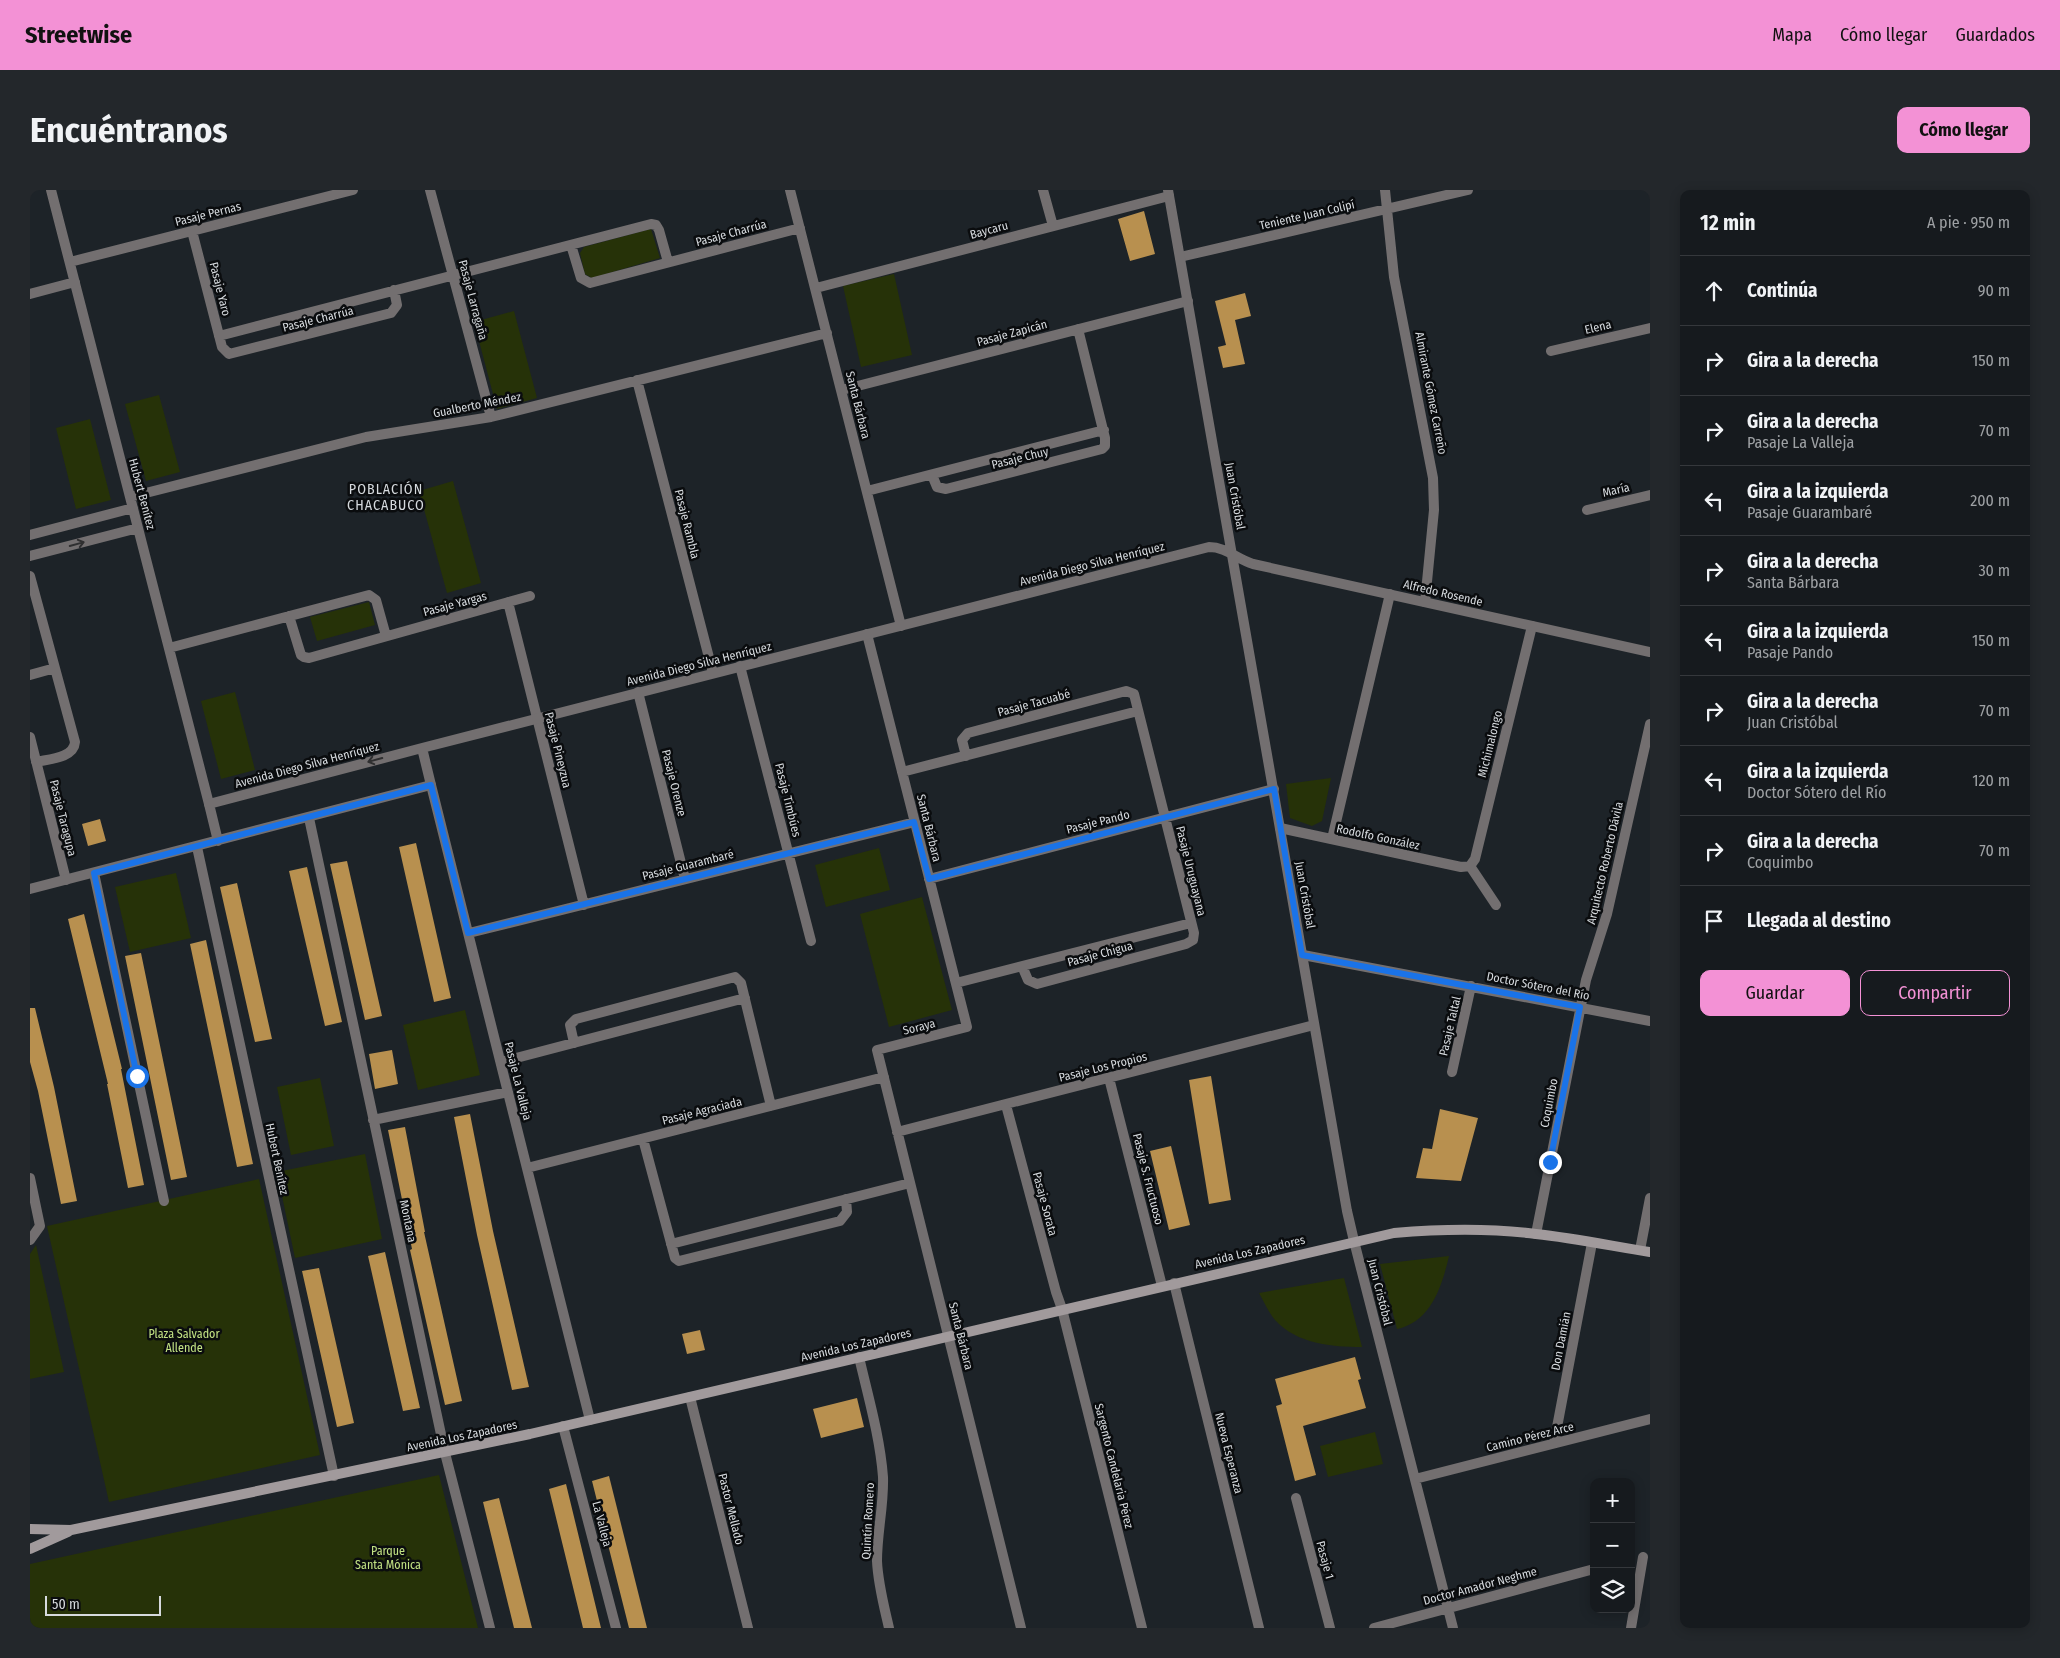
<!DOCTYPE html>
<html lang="es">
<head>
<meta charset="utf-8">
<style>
  :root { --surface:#161a1e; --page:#23272b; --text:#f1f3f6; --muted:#9ea1a4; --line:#35383c; --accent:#f391d5 }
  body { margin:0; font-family:"Fira Sans Condensed",sans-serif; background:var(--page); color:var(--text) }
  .controls { position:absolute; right:15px; bottom:15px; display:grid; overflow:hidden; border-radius:10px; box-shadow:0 2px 12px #0003 }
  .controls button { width:45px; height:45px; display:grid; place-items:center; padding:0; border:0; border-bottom:1px solid var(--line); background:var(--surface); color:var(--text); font:25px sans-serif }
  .scale { position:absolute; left:15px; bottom:12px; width:116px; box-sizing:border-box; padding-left:5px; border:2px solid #d6dade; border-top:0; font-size:14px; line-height:18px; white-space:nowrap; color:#d6dade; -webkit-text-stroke:4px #0a0c0e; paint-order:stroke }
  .stop { position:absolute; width:15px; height:15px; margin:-11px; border:4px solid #1a73e8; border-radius:50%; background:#fff }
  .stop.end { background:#1a73e8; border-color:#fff; box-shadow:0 1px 5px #0008 }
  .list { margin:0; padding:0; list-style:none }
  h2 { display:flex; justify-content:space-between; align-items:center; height:65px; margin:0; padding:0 20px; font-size:21px }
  h2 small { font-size:16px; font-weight:400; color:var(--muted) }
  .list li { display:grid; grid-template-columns:32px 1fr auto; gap:15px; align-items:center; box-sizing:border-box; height:70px; padding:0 20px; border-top:1px solid var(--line) }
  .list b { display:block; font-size:19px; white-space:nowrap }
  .list p { margin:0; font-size:16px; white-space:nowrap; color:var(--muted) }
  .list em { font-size:16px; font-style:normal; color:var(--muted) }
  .actions { display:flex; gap:10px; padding:15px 20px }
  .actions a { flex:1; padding:11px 0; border:1px solid var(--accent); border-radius:10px; text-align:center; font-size:18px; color:var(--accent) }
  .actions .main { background:var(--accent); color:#111 }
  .icon { flex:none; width:28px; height:28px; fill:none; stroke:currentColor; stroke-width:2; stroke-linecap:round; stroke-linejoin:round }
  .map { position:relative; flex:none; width:1620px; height:1438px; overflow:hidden; border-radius:10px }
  header { display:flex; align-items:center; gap:30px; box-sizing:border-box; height:70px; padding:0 25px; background:var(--accent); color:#111 }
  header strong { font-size:24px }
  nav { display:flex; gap:28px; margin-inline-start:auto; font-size:18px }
  .intro { display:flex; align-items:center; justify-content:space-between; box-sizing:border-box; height:120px; padding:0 30px }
  h1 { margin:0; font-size:35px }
  .button { padding:12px 22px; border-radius:10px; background:var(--accent); color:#111; font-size:18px; font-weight:700 }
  main { display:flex; gap:30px; padding:0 30px }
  aside { flex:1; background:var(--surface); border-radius:10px; box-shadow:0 2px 12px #0003 }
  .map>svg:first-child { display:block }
  .green { fill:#263208 }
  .building { fill:#b8904f }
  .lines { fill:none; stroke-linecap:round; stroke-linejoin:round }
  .minor { stroke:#736f70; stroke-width:10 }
  .tertiary { stroke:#736f70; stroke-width:10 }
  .secondary { stroke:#a19a9c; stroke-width:10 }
  .oneway { stroke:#2f2f30 }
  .route { stroke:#1a73e8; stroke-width:6 }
  .labels { text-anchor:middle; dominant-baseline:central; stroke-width:5; stroke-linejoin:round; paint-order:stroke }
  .street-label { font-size:12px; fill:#d6dade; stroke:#0a0c0e }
  .park-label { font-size:12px; fill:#c3e384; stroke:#0a0c0e }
  .neighbourhood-label { font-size:14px; letter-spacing:1px; fill:#d6dade; stroke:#0a0c0e }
</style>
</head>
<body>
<header>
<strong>Streetwise</strong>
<nav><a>Mapa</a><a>Cómo llegar</a><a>Guardados</a></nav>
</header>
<div class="intro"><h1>Encuéntranos</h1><a class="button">Cómo llegar</a></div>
<main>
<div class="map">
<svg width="1620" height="1438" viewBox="0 0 1620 1438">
  <rect width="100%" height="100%" fill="#1d2328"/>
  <!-- green -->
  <path class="green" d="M621,39L630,68L562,88L555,84L550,63L554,57Z
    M864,84L882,165L831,177L813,96Z
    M484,121L507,208L467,219L444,132Z
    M129,205L150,282L116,291L95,214Z
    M60,229L81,310L46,319L26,238Z
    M423,291L451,393L417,403L389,301Z
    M339,412L345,435L287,451L280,427Z
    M205,502L225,580L191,589L171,511Z
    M1301,588L1292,631L1282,636L1260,628L1256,594Z
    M849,658L860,700L796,717L785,675Z
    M146,683L161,748L100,762L85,697Z
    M892,707L922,820L859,837L830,724Z
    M435,820L450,885L388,900L373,835Z
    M290,888L304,956L261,965L247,897Z
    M335,964L352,1049L265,1068L247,982Z
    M229,989L290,1265L79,1312L17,1036Z
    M6,1055L34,1182L0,1189V1064Z
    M1419,1066C1412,1096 1401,1132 1367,1139L1350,1074Z
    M1314,1088L1332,1157C1302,1157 1267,1154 1245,1130C1239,1123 1234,1112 1229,1103Z
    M1345,1242L1353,1274L1298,1287L1290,1256Z
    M409,1285L448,1438H0V1374Z"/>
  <!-- building -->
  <path class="building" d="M1114,21L1125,64L1100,71L1088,29Z
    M1215,103L1221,126L1205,130L1215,174L1193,178L1188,157L1196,155L1185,111Z
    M70,629L76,651L58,656L52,634Z
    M386,653L421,808L404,812L369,657Z
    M317,671L352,826L335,830L300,674Z
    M277,677L312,832L295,836L259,681Z
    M207,693L242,849L225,852L190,697Z
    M54,724L92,879H91L114,995L98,998L77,894H78L38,729Z
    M176,750L223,974L207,977L160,754Z
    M111,763L157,987L141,990L95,766Z
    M0,818H5L24,897L47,1011L31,1014L8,901L0,872Z
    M362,860L368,894L345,899L339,864Z
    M1181,886L1201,1010L1179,1014L1159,890Z
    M1410,919L1448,928L1431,991L1386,988L1393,958L1402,959Z
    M440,924L463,1041L499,1197L482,1200L447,1045L424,927Z
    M375,937L395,1042H394L432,1211L415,1215L380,1060L382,1059L358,940Z
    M1141,956L1160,1035L1139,1040L1120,961Z
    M355,1062L390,1218L373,1221L338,1066Z
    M289,1078L324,1233L307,1237L272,1081Z
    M670,1140L675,1160L657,1164L652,1144Z
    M1325,1167L1331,1189L1328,1190L1336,1218L1273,1236L1286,1285L1265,1291L1246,1216L1252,1214L1245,1189Z
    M827,1208L834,1237L791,1248L783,1219Z
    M579,1286L617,1438H599L562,1291Z
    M536,1294L571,1438H553L519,1299Z
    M469,1308L502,1438H484L453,1312Z"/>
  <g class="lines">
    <!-- minor -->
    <path class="minor" d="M21,0L179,614
      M400,0L461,227
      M760,0L871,436
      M1013,0L1023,36
      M1355,0L1364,87L1403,288L1404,320L1395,412
      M162,41L192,157L199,164L361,123L367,115L364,100
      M541,55L551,88L560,93L770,38
      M1150,67L1438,0
      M40,72L323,0
      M786,98L1139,6
      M0,104L45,92
      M189,146L621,34L626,35L629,40L638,72
      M1521,161L1620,138
      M607,190L683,483
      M812,200L1158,111
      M902,285L907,297L916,299L1072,259L1075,256V248L1048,139
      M837,301L1074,240
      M100,307L336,247L461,227L797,143
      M1557,320L1620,305
      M0,345L103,318
      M0,366L108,338
      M0,386L45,552C44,568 19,569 6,572
      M478,412L554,715
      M259,426L271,465L274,467L279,468L500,406
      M837,444L937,837L847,860L991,1438
      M139,458L339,405L346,410L356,446
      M710,476L781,751
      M0,485L25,478
      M608,502L655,689
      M0,547L36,690
      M936,566L932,550L938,543L1096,501L1104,504L1164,743L1163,750L1156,754L1007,794L998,790L992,776
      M872,582L1108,521
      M401,595L560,1230
      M279,628L415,1263L460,1438
      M1250,638L1431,677L1440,676
      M1302,649L1360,404
      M167,657L304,1286
      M1440,676L1445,669L1502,436
      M1440,676L1466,715
      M64,683L134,1011
      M899,689L1244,599
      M439,743L885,632
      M1273,765L1620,831
      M926,793L1161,733
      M544,853L540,835L546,829L705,787L711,793L741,916
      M471,872L715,808
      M1422,882L1441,796
      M1079,888L1132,1096
      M976,915L1026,1102L1032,1119L1112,1438
      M343,930L478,902
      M867,942L1284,835
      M613,949L645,1068L649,1071L810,1031L817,1022L816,1009
      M497,978L854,887
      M0,988L10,1036L0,1050
      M1506,1044L1556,790L1577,724L1620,534
      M1324,1051L1423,1438
      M641,1054L880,993
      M1610,1060L1620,1008
      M1144,1093L1229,1438
      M829,1167C838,1206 850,1247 853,1287C854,1315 847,1342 847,1371C848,1394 854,1416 859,1438
      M660,1207L718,1438
      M533,1236L586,1438
      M1524,1253L1562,1053
      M1385,1289L1620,1229
      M1266,1308L1300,1438
      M1344,1438L1564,1379
      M1601,1438L1613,1367"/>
    <!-- tertiary -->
    <path class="tertiary" d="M1138,0L1317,1021L1324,1051
      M188,651L179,614L392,558L1179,357C1196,357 1207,369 1223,374L1620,462
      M0,699L401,595L392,558"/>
    <!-- secondary -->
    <path class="secondary" d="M0,1339L41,1340L500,1244L1364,1043C1411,1039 1459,1038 1506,1044C1544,1048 1582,1056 1620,1062
      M0,1359L38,1342"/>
  </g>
  <!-- one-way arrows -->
  <defs><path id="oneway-shaft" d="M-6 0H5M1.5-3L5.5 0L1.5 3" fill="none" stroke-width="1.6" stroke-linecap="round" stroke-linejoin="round" transform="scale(1.25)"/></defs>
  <g class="oneway">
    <use href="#oneway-shaft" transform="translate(47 354) rotate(-15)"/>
    <use href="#oneway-shaft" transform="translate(345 570) rotate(165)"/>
  </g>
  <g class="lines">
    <!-- route -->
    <path class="route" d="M107,886L64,683L401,595L438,743L884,632L899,689L1244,599L1272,765L1550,817L1520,972"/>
  </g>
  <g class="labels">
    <!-- street labels -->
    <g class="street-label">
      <text transform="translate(178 24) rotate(-14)">Pasaje Pernas</text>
      <text transform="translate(1277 25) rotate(-13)">Teniente Juan Colipí</text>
      <text transform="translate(959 40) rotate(-15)">Baycaru</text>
      <text transform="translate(701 43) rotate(-15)">Pasaje Charrúa</text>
      <text transform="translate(190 99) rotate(76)">Pasaje Yaro</text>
      <text transform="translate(443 110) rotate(75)">Pasaje Larragaña</text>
      <text transform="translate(288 129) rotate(-14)">Pasaje Charrúa</text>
      <text transform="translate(1568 137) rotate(-13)">Elena</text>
      <text transform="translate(982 143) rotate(-15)">Pasaje Zapicán</text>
      <text transform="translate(1401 203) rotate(79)">Almirante Gómez Carreño</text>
      <text transform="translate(447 215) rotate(-11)">Gualberto Méndez</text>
      <text transform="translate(828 215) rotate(76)">Santa Bárbara</text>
      <text transform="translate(990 268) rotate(-14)">Pasaje Chuy</text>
      <text transform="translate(1586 300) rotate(-13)">María</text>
      <text transform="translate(112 304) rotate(75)">Hubert Benítez</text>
      <text transform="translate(1205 306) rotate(80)">Juan Cristóbal</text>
      <text transform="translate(657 334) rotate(76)">Pasaje Rambla</text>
      <text transform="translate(1062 374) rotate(-14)">Avenida Diego Silva Henríquez</text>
      <text transform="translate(1413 403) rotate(13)">Alfredo Rosende</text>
      <text transform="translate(425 414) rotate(-15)">Pasaje Yargas</text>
      <text transform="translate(669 474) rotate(-14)">Avenida Diego Silva Henríquez</text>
      <text transform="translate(1004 513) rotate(-15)">Pasaje Tacuabé</text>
      <text transform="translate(1460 554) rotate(-76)">Michimalongo</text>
      <text transform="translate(528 560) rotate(76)">Pasaje Pineyzua</text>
      <text transform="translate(277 575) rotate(-15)">Avenida Diego Silva Henríquez</text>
      <text transform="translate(644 593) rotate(76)">Pasaje Orenze</text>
      <text transform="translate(758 610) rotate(76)">Pasaje Timbúes</text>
      <text transform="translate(33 628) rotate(76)">Pasaje Taragupa</text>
      <text transform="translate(1068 632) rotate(-14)">Pasaje Pando</text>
      <text transform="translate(899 638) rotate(76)">Santa Bárbara</text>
      <text transform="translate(1348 647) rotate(12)">Rodolfo González</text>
      <text transform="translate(1575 673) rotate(-77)">Arquitecto Roberto Dávila</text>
      <text transform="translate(658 675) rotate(-14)">Pasaje Guarambaré</text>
      <text transform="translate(1161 681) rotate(76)">Pasaje Uruguayana</text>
      <text transform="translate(1275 705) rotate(80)">Juan Cristóbal</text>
      <text transform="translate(1070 764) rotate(-15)">Pasaje Chigua</text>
      <text transform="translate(1508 796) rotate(11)">Doctor Sótero del Río</text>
      <text transform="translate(1420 836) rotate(-77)">Pasaje Taltal</text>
      <text transform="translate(889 837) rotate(-14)">Soraya</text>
      <text transform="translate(1073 877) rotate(-14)">Pasaje Los Propios</text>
      <text transform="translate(488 891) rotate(76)">Pasaje La Valleja</text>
      <text transform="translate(1519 913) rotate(-79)">Coquimbo</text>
      <text transform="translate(672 921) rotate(-14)">Pasaje Agraciada</text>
      <text transform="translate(247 969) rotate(78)">Hubert Benítez</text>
      <text transform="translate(1118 989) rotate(76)">Pasaje S. Fructuoso</text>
      <text transform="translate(1015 1014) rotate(75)">Pasaje Sorata</text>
      <text transform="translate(378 1031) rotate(78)">Montana</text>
      <text transform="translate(1220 1062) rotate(-13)">Avenida Los Zapadores</text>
      <text transform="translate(1350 1102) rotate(76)">Juan Cristóbal</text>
      <text transform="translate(931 1146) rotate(76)">Santa Bárbara</text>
      <text transform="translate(1531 1151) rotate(-79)">Don Damián</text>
      <text transform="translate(826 1155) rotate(-13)">Avenida Los Zapadores</text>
      <text transform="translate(432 1246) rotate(-12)">Avenida Los Zapadores</text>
      <text transform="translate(1500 1247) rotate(-14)">Camino Pérez Arce</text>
      <text transform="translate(1199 1263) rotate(76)">Nueva Esperanza</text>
      <text transform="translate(1084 1276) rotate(76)">Sargento Candelaria Pérez</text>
      <text transform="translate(701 1319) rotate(76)">Pastor Mellado</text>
      <text transform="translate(838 1331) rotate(-87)">Quintín Romero</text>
      <text transform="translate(572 1334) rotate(75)">La Valleja</text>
      <text transform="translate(1295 1370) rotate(75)">Pasaje 1</text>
      <text transform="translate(1450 1396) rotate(-15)">Doctor Amador Neghme</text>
    </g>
    <!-- park labels -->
    <g class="park-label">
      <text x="154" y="1144">Plaza Salvador<tspan x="154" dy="14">Allende</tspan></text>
      <text x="358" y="1361">Parque<tspan x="358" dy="14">Santa Mónica</tspan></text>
    </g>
    <!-- neighbourhood labels -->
    <g class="neighbourhood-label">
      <text x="356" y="299">POBLACIÓN<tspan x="356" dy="16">CHACABUCO</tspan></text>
    </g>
  </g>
</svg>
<div class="controls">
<button>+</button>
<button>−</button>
<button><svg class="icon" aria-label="layers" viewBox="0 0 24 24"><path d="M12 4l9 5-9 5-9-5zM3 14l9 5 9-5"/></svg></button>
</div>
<div class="scale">50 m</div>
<div class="stop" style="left:107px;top:886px"></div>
<div class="stop end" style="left:1520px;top:972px"></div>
</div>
<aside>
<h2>12 min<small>A pie · 950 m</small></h2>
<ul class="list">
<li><svg class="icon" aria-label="ahead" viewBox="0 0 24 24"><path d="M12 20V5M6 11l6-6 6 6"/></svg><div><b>Continúa</b></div><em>90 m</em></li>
<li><svg class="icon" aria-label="right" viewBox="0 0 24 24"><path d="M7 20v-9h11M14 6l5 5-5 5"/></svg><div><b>Gira a la derecha</b></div><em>150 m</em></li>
<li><svg class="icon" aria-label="right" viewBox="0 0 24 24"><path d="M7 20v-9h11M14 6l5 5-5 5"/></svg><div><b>Gira a la derecha</b><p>Pasaje La Valleja</p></div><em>70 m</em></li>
<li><svg class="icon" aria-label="left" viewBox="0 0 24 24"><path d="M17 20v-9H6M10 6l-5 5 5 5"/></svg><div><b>Gira a la izquierda</b><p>Pasaje Guarambaré</p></div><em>200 m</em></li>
<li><svg class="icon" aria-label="right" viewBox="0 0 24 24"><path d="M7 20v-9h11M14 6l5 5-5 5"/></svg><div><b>Gira a la derecha</b><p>Santa Bárbara</p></div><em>30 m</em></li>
<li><svg class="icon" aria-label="left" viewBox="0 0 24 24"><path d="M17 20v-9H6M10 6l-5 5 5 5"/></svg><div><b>Gira a la izquierda</b><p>Pasaje Pando</p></div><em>150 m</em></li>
<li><svg class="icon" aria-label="right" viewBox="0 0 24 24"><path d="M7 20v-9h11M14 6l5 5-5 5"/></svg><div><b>Gira a la derecha</b><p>Juan Cristóbal</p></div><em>70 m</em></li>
<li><svg class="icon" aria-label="left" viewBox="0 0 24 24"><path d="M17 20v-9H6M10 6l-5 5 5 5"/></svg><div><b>Gira a la izquierda</b><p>Doctor Sótero del Río</p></div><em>120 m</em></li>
<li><svg class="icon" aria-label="right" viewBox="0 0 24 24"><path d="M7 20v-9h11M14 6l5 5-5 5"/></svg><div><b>Gira a la derecha</b><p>Coquimbo</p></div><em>70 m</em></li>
<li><svg class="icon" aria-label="arrive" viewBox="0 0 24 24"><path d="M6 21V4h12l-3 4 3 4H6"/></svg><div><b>Llegada al destino</b></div></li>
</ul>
<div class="actions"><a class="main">Guardar</a><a>Compartir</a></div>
</aside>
</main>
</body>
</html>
